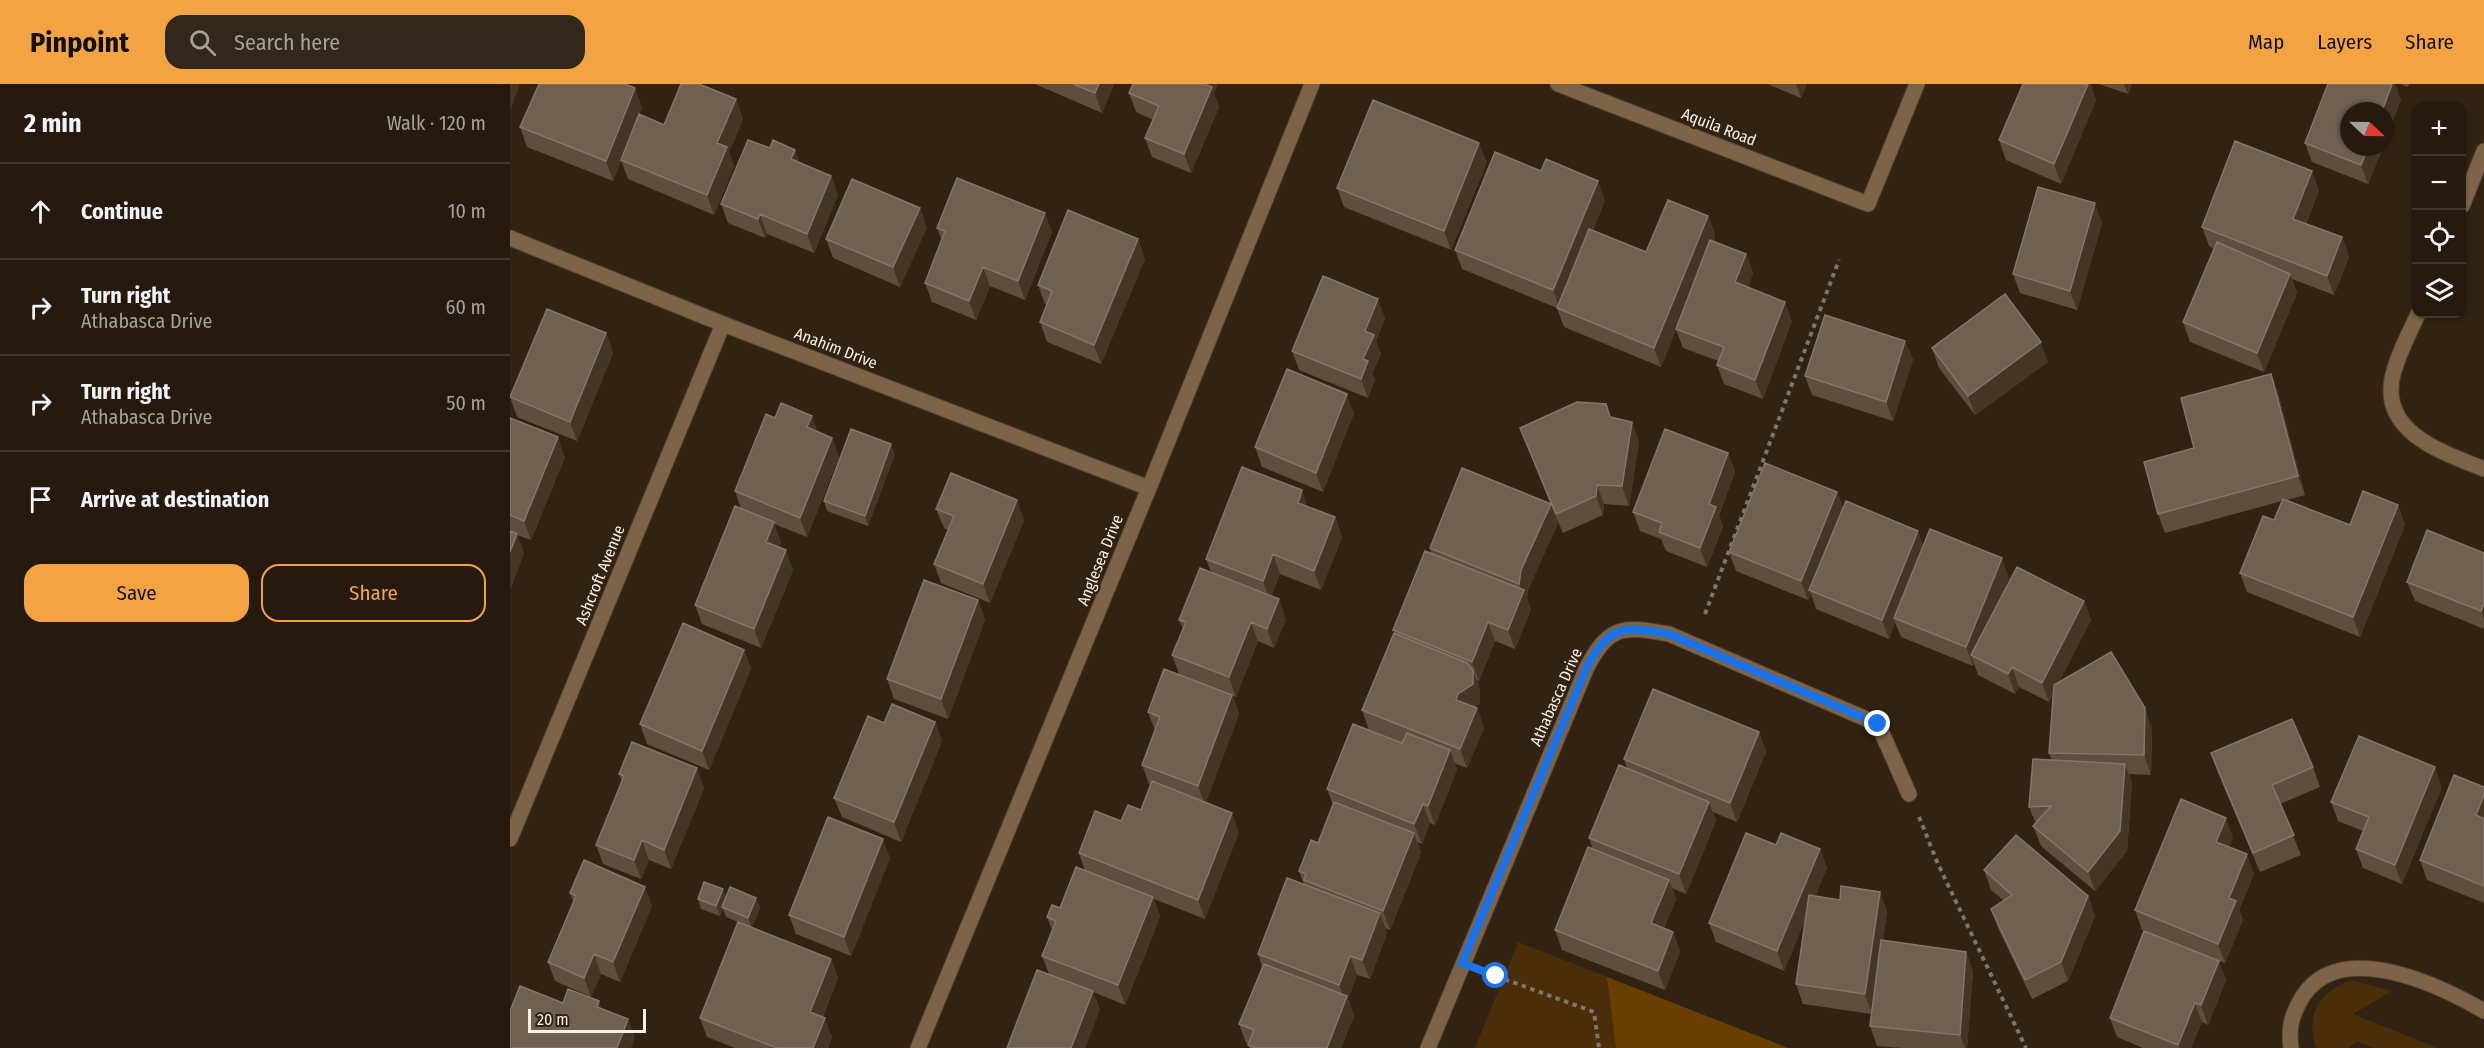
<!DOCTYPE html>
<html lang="en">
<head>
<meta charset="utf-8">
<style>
  :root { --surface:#251a0d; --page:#31271b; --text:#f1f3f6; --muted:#a3a19d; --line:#42382e; --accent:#f3a442 }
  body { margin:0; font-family:"Fira Sans Condensed",sans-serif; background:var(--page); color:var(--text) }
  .controls { position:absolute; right:18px; top:18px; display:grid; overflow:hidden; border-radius:12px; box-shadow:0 2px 4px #0004 }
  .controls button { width:54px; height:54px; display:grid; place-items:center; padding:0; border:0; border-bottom:2px solid var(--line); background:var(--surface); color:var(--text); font:30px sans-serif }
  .compass { position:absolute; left:1830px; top:18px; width:54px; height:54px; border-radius:50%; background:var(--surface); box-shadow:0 2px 4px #0004; rotate:112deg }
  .scale { position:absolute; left:18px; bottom:15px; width:118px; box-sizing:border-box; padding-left:6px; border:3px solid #fbf0e6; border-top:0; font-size:16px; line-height:21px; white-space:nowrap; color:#fbf0e6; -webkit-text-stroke:4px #312211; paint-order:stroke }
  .stop { position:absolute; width:18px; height:18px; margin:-14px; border:4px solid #1a73e8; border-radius:50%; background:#fff }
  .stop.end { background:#1a73e8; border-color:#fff; box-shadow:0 2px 6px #0008 }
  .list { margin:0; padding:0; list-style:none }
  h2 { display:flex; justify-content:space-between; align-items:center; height:78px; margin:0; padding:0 24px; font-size:26px }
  h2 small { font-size:20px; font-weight:400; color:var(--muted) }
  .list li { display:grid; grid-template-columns:39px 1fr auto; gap:18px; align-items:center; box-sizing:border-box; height:96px; padding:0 24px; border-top:2px solid var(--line) }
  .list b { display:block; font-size:22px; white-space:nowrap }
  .list p { margin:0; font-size:20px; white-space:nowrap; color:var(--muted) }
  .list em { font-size:20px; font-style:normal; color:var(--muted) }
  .actions { display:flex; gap:12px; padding:18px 24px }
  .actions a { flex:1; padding:14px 0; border:2px solid var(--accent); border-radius:18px; text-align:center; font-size:21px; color:var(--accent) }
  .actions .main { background:var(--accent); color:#111 }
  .icon { flex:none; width:33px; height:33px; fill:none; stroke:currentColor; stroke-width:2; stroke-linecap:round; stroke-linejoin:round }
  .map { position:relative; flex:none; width:1974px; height:964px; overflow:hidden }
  header { display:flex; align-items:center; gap:36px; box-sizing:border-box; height:84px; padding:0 30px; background:var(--accent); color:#111 }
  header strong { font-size:28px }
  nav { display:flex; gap:33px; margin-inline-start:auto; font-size:21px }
  .search { width:420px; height:54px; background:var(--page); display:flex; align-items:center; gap:15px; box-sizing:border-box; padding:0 21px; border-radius:18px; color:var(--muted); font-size:22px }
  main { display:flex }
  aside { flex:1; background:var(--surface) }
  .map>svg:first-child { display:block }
  .green { fill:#4a2e09 }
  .forest { fill:#693f00 }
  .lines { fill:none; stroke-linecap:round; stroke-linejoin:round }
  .street-casing { stroke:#4d3f2f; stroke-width:17 }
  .path { stroke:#827466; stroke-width:4; stroke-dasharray:4.5 4.5; stroke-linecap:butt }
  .street { stroke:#7d6449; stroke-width:15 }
  .wall { fill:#5f4e3e }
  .shaded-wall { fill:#453524 }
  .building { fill:#706050; stroke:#857667; stroke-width:1.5 }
  .route { stroke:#1a73e8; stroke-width:8 }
  .labels { text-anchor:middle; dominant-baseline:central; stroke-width:5; stroke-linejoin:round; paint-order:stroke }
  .street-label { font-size:16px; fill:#fbf0e6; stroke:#312211 }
</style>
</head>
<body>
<header>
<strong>Pinpoint</strong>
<div class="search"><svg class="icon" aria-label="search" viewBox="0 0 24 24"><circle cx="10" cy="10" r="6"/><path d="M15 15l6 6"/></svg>Search here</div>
<nav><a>Map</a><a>Layers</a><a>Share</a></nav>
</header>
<main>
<aside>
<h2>2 min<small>Walk · 120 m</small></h2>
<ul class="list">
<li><svg class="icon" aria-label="ahead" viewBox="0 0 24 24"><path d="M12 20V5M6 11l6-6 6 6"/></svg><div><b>Continue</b></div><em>10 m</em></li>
<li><svg class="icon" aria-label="right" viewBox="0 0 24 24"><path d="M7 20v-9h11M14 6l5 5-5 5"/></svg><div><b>Turn right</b><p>Athabasca Drive</p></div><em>60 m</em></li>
<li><svg class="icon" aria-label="right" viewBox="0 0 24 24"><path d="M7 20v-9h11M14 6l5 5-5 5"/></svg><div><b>Turn right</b><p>Athabasca Drive</p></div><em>50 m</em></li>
<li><svg class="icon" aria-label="arrive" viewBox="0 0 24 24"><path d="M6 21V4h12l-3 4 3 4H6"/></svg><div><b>Arrive at destination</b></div></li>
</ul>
<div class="actions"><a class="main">Save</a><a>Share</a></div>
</aside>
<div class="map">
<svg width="1974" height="964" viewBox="0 0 1974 964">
  <rect width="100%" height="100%" fill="#312211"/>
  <!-- green -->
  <path class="green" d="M1008,858L1278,964H965Z
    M1842,896L1882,907L1843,930L1927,964H1864L1847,957L1839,964H1806C1795,930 1809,908 1842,896Z"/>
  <!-- forest -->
  <path class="forest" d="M1097,893L1278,964H1106Z"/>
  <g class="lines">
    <!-- street casing -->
    <g class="street-casing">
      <path id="street" d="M1048,0L1358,120L1407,0
        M1952,122L1974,67
        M0,154L213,240L639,404
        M1908,230C1899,250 1886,274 1882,295C1872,350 1935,369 1974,385
        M0,755L213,240
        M408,964L639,404L802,0
        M918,964L1077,583C1100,540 1114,542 1159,550L1368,640L1399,710
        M1781,964C1778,943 1782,930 1793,912C1831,854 1929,901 1974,927"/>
    </g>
    <!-- path -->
    <path class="path" d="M1195,530L1329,176
      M1409,733L1428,780L1516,964
      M978,889L1084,928L1089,964"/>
    <!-- street -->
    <use href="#street" class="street"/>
  </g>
  <!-- wall -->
  <path class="wall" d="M525,0H604L592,29Z
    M1257,0H1297L1291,14Z
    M1589,0H1622L1618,10Z
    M1818,0H1885L1891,16L1875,57V27L1873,63L1858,100L1802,78L1795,59Z
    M1890,0H1899L1898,3Z
    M619,9L704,10L709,23L681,89L642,73L635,54L643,36L626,28Z
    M226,15L233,35L219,68L224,82L204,131L118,95L111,76L154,41Z
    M1586,16L1551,100L1496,76L1489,56Z
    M132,23L103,97L17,63L10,43Z
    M260,64L285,66L290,79L321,92L328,111L304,169L257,150L255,154L218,139L211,120Z
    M977,78L941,166L834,123L827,104Z
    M1031,87L1095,116L1083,146L1136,168L1198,132L1205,151L1203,157L1236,170L1243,189L1238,203L1282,237L1253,315L1214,300L1207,281L1208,277L1173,264L1166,246L1151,283L1054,243L1047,224L952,185L945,166Z
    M1809,106L1796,140L1832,153L1839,173L1824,211L1782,195L1787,209L1754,288L1680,258L1673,238L1704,165L1699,162L1692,143Z
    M1592,139L1567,226L1510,209L1503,190Z
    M417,143L390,203L323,174L316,155Z
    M427,144L542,148L515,216L480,202L466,236L422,218L415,199L432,157Z
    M635,175L591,280L537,258L530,238L537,221L535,220L528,201Z
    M875,234L866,257L871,270L862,289L865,296L858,314L789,286L782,267Z
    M96,249L103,269L67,357L7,333L0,313Z
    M1395,257L1403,276L1383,337L1302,311L1295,292Z
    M1422,264L1538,278L1465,331L1429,284Z
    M1761,290L1768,309L1795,411L1777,416L1840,441L1888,421L1895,441L1850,553L1737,508L1730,489L1764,436L1772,417L1655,449L1648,430L1684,364Z
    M844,329L813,408L752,383L745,363Z
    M1101,333L1122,338L1129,358L1119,422L1094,420L1093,431L1053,449L1041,421L1048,439L1018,506L1017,514L1021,525L1005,565L985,557L969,597L967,596L970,606V619L964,623L967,624L974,644L957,684L944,679L947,685L925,741L920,739L912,760L907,758L911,769L880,846L875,844L877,849L860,895L847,891L838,915L844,932L831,964H739L738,960L736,959L729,940L752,883L748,870L794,801L789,787L808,759L823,721L817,705L893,659L859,646L852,626L885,550L883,546L921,469L920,464L1040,419L1010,344Z
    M0,334L55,373L21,456L7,451L14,469L0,506Z
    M265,334L307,347L322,354L329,373L297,453L264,440L271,458L269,463L283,486L251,564L192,540L185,521L231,425L225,407Z
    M1218,369L1225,388L1209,431L1213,443L1197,483L1156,467L1151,455L1130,447L1123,428Z
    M385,370L358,442L317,427L314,417Z
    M1327,408L1333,424L1413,461L1499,494L1490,515L1574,517L1581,536L1549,598L1642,644L1641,691L1619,690L1622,699L1617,767L1585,807L1531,762L1523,742L1526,740L1519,723L1542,676L1539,669L1543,610L1539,618L1509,603L1505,610L1468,591L1464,579L1463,582L1391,553L1385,538L1379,555L1306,525L1301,510L1298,516L1226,487L1219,468Z
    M798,423L825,433L832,453L811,506L770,490L761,512L776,535L764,564L748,557L726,613L723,612L729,630L696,718L729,748L695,835L644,815L650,833L615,921L583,908L590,926L539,890L532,872L542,846L537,833L550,824L575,787L569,769L611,737L631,726L640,701L639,700L632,681L645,647L638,628L669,590L662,571L673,545L669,536L701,488L696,475Z
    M426,425L514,436L480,519L431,499L424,480L438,446L434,444Z
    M1974,469V545L1905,517L1897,498Z
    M468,516L475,536L438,635L384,615L377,595Z
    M234,566L241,585L199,686L137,660L130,640Z
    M425,638L432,657L391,758L332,733L324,714L374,639Z
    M1249,648L1256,668L1227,738L1203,728L1206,737L1176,810L1162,804L1166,815L1154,844L1163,848L1170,867L1155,906L1052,866L1045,846L1083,766L1079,754L1117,684L1114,675Z
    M1701,669L1803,683L1810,703L1770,720L1791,771L1750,788L1708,689Z
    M109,690L194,704L161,785L139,776L131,795L93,780L86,761L112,698Z
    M1932,703L1892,800L1853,784L1846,765L1853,747L1828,737L1821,718Z
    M1974,703V819L1917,796L1910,776Z
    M1723,753L1719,763L1744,790L1729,826L1733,836L1715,879L1709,877L1716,896L1698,941L1692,938L1681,964H1633L1607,953L1600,934L1682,866L1632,846L1625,826Z
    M1266,761L1310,765L1317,784L1305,812L1330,816L1370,808L1377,828L1373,856L1456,868L1463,888L1457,964H1392L1367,962L1360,942L1362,930L1293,920L1286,900L1295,836L1274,887L1206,858L1199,839Z
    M380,774L341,872L286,850L279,831Z
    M1474,786L1578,812L1585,832L1558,897L1522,915L1488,844L1481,825L1493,816L1481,806Z
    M60,809L142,822L110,898L91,890L81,913L45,897L38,878L63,818Z
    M216,813L246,814L250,824L242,843L321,875L328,894L313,933L322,953L318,964H225L197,953L190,934L228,838L216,833L213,825L210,832L191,825L188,815Z"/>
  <!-- shaded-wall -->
  <path class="shaded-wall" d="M0,0H10L0,26Z
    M589,0H604L592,29L585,9Z
    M693,0H708L704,10L709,23L681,89L674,70Z
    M1286,0H1297L1291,14Z
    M1578,0H1581L1586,16L1551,100L1544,80Z
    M1614,0H1622L1618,10Z
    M1882,0H1885L1891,16L1875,57V27H1872Z
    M125,4L132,23L103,97L96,77Z
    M226,15L233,35L219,68L224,82L204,131L197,111L207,59Z
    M969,59L977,78L941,166L934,147Z
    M1858,63H1873L1858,100L1851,81Z
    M285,66L292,85L281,75Z
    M1802,87L1809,106L1790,154L1783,135Z
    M321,92L328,111L304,169L297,150Z
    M1088,97L1095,116L1050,225L1043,206Z
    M1585,119L1592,139L1567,226L1560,207Z
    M410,124L417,143L390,203L383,183Z
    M535,129L542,148L515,216L508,197Z
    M250,130L257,150L255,154L248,135Z
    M1198,132L1205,151L1151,283L1144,264Z
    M1832,153L1839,173L1824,211L1817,192Z
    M628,155L635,175L591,280L584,261Z
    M1236,170L1243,189L1232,218L1225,198Z
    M473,183L480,202L466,236L459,217Z
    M1780,190L1787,209L1754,288L1747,269Z
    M868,215L875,234L866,257L871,270L862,289L865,296L858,314L851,295L855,247Z
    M1275,218L1282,237L1253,315L1245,296Z
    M96,249L103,269L67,357L60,338Z
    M1395,257L1403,276L1383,337L1376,318Z
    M1531,258L1538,278L1465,331L1458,312Z
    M1761,290L1768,309L1795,411L1788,392Z
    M837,310L844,329L813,408L806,389Z
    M302,332L309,352L297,343Z
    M1122,338L1129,358L1119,422L1112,402Z
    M48,353L55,373L21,456L14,437Z
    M322,354L329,373L297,453L290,434Z
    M381,360L385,370L358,442L355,432Z
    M1218,369L1225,388L1209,431L1213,443L1197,483L1190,464L1199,420Z
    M1087,401L1094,420L1093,431L1086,412Z
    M792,406L799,426L788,419Z
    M1327,408L1334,427L1299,506L1301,510L1298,516L1291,497Z
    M507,416L514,436L480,519L473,500Z
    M1041,420L1048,439L1018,506L1017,514L1021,525L1005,565L998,546L1012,509L1009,500L1011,486Z
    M1888,421L1895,441L1850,553L1843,533Z
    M825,433L832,453L811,506L804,487Z
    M264,438L271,458L263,478L256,458Z
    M1408,447L1415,466L1384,534L1385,538L1379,555L1372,536Z
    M7,450L14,469L0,506V468Z
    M276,466L283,486L251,564L244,545Z
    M763,470L770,490L760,516L753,497Z
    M1492,474L1499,494L1466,574L1461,571L1464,579L1463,582L1456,563Z
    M769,515L776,535L764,564L757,545Z
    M468,516L475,536L438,635L431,615Z
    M1574,517L1581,536L1539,618L1532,599Z
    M1974,519V535L1971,527Z
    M741,538L748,557L726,613L719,593Z
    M978,538L985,557L969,597L962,578Z
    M234,566L241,585L199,686L192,667Z
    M1502,583L1509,603L1505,610L1498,590Z
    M963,586L970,606V619L955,630L946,616L948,610Z
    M722,611L729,630L695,721L688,702Z
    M967,624L974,644L957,684L950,665Z
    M1635,624L1642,644L1641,691L1634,671Z
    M425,638L432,657L391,758L384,738Z
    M1249,648L1256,668L1227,738L1220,719Z
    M940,666L947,685L925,741L918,722Z
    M1615,680L1622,699L1617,767L1585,807L1578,788Z
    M1925,683L1932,703L1892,800L1885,781Z
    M187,684L194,704L161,785L154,766Z
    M1974,711V748L1966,731Z
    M1199,718L1206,737L1176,810L1169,790Z
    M913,720L920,739L912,760L904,740Z
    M722,729L729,748L695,835L688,816Z
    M1716,734L1723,753L1713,777L1706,758Z
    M904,749L911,769L880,846L873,827Z
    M373,755L380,774L341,872L334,853Z
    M132,756L139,776L131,795L124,776Z
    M1310,765L1317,784L1274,887L1267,867Z
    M1737,770L1744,790L1729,826L1733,836L1715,879L1708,860L1719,814Z
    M1159,796L1166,815L1148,858L1141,839Z
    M135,803L142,822L110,898L103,878Z
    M213,805L217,815L212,823L213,825L210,832L206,822Z
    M1370,808L1377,828L1362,930L1355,910Z
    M1578,812L1585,832L1558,897L1551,878Z
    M643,813L650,833L615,921L608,901Z
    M246,814L250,824L242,844L238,834Z
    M870,829L877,849L860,895L852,876Z
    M1163,848L1170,867L1155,906L1148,887Z
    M1456,868L1463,888L1457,964H1455L1450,951Z
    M84,870L91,890L81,913L74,894Z
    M840,872L847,891L838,915L844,932L831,964H817L835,918L829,901Z
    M321,875L328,894L307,947L300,928Z
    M1709,877L1716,896L1698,941L1691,921Z
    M583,907L590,926L575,964H561Z
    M89,917L96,937L87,923Z
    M1685,919L1692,938L1681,964H1669L1668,961Z
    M315,934L322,953L318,964H303Z
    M118,935L125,954L121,964H107Z"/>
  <!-- building -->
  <path class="building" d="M29,0H115L125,4L96,77L10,43Z
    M171,0H189L226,15L207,59L217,63L197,111L111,76L129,30L154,41Z
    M563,0H589L585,9Z
    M623,0H694L702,3L674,70L635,54L649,22L619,9Z
    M1513,0H1578L1544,80L1489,56Z
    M1818,0H1882L1872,27H1839V63H1858L1851,81L1795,59Z
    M863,16L969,59L934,147L827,104Z
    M238,56L260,64L263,56L285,66L281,75L321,92L297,150L250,130L248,135L211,120Z
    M1725,57L1802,87L1783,135L1832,153L1817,192L1692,143Z
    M985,68L1031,87L1036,75L1088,97L1043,206L945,166Z
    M447,94L535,129L508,197L473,183L459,217L415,199L435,147L427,144Z
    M342,95L410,124L383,183L316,155Z
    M1528,103L1585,119L1560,207L1503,190Z
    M1158,116L1198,132L1144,264L1047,224L1079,145L1136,168Z
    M558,126L628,155L584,261L530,238L542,207L528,201Z
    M1200,156L1236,170L1225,198L1275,218L1245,296L1207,281L1214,263L1166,245Z
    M1707,158L1780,190L1747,269L1673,238Z
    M813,192L868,215L855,247L864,251L853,275L858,277L851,295L782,267Z
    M1495,210L1531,258L1458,312L1422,264Z
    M37,225L96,249L60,338L0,313Z
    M1315,231L1395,257L1376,318L1295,292Z
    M777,285L837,310L806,389L745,363Z
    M1761,290L1788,392L1648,430L1634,378L1684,364L1671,314Z
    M1067,318L1096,320L1100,333L1122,338L1112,402L1087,401L1086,412L1046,430L1010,344Z
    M271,319L302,332L297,343L322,354L290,434L225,407L256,330L265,334Z
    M0,334L48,353L14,437L0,431Z
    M341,345L381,360L355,432L314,417Z
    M1155,345L1218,369L1199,420L1206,423L1190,464L1149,448L1152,439L1123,428Z
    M1255,379L1327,408L1291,497L1219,468Z
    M732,383L792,406L788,419L825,433L804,487L763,470L753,497L696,475Z
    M952,384L1041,420L1011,486L1009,500L920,464Z
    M441,389L507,416L473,500L424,480L444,432L426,425Z
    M1853,407L1888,421L1843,533L1730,489L1753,432L1764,436L1773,415L1840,441Z
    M1336,417L1408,447L1372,536L1299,506Z
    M225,422L264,438L256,458L276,466L244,545L185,521Z
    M1420,445L1492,474L1456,563L1384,534Z
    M1917,446L1974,469V519L1971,527L1897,498Z
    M0,447L7,450L0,468Z
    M915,467L1014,506L998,546L978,538L962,578L883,546Z
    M1507,483L1574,517L1532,599L1502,583L1498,590L1461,571Z
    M690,484L769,515L757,545L741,538L719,593L662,571L676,538L669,536Z
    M414,496L468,516L431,615L377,595Z
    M173,539L234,566L192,667L130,640Z
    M884,549L957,579L963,586V600L948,610L946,616L967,624L950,665L852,626Z
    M1601,568L1635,624L1634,671L1539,669L1544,601Z
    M654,585L722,611L688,702L632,681L650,633L638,628Z
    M1143,605L1249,648L1220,719L1114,675Z
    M382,620L425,638L384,738L324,714L358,632L374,639Z
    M1782,635L1803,683L1762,701L1784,751L1743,769L1701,669Z
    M843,640L892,659L897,649L940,666L918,722L913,720L904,740L817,705Z
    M1849,652L1925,683L1885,781L1846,765L1859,733L1821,718Z
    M122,658L187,684L154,766L132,756L124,776L86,761L114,692L109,690Z
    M1523,675L1615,680L1610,747L1578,788L1523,742L1541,722L1519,723Z
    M1109,681L1199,718L1169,790L1079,754Z
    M1944,691L1974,703V711L1966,731L1974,735V802L1910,776Z
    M642,697L722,729L688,816L569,769L585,727L611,737L618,721L631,726Z
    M1671,715L1716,734L1706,758L1737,770L1719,814L1726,817L1708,860L1625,826Z
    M824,718L904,749L873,827L794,796L796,790L789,787L801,756L808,759Z
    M318,733L373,755L334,853L279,831Z
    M1236,749L1266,761L1271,749L1310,765L1267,867L1199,839Z
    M1506,751L1578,812L1551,878L1515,896L1481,825L1502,811L1474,786Z
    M1078,763L1159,796L1141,839L1163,848L1148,887L1045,846Z
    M74,776L135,803L103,878L84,870L74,894L38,878L66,812L60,809Z
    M566,783L643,813L608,901L532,872L546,837L537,833L542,821L550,824Z
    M777,794L870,829L852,876L840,872L829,901L748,870Z
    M194,798L213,805L206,822L188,815Z
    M1331,802L1370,808L1355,910L1286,900L1299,811L1330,816Z
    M220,803L246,814L238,834L212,823Z
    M228,838L321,875L300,928L315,934L303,964H267L190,934Z
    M1634,847L1709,877L1691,921L1685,919L1668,961L1600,934Z
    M1371,856L1456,868L1450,951L1360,942Z
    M754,880L837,912L817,964H746L738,961L744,946L729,940Z
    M527,886L583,907L561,964H497Z
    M10,902L53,919L58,905L89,917L87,923L118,935L107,964H0V927Z"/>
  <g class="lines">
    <!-- route -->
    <path class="route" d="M986,892L952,879L1077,583C1100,540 1114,542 1159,550L1368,640"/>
  </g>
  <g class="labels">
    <!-- street labels -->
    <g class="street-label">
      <text transform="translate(1209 43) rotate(21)">Aquila Road</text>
      <text transform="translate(326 264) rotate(21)">Anahim Drive</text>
      <text transform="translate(590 476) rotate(-68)">Anglesea Drive</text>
      <text transform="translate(90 491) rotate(-68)">Ashcroft Avenue</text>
      <text transform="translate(1046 613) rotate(-66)">Athabasca Drive</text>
    </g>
  </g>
</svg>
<div class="controls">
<button>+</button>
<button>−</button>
<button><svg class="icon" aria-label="locate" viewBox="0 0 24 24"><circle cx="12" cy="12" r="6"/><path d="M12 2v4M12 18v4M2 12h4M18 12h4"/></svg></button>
<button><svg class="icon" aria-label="layers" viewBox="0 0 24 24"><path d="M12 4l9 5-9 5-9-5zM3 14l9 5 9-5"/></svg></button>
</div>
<svg class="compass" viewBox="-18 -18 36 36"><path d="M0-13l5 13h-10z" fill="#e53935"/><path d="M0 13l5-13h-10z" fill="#a3a19d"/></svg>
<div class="scale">20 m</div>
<div class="stop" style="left:986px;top:892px"></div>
<div class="stop end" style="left:1368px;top:640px"></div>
</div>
</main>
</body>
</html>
